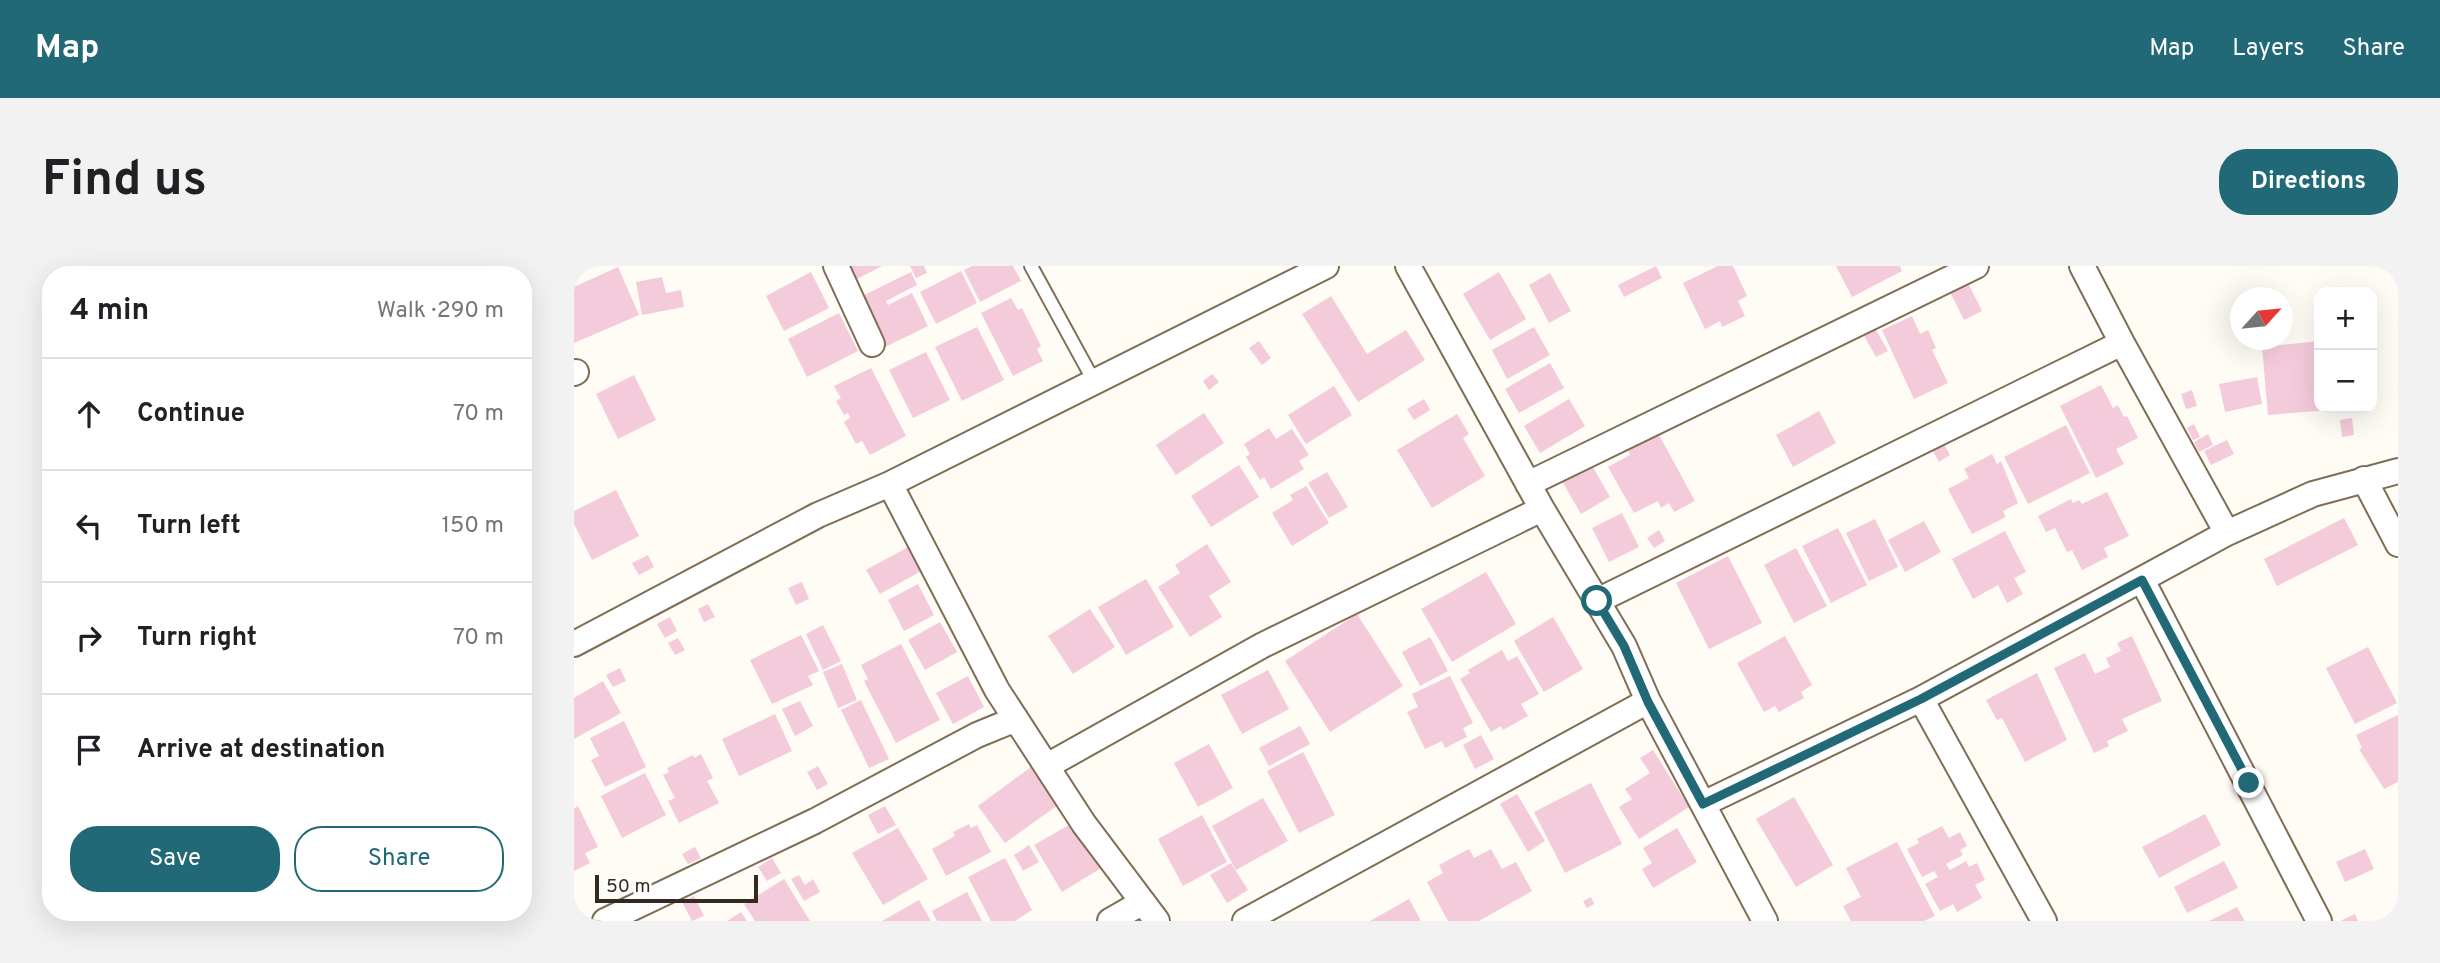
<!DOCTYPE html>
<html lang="en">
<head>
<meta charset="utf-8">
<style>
  :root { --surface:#fff; --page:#f2f2f2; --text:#202124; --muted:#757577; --line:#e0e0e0; --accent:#226977 }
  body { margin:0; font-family:Overpass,sans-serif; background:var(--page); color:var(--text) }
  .controls { position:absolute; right:21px; top:21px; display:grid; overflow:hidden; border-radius:14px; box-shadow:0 7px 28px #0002 }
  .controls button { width:63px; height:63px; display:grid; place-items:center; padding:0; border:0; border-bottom:2px solid var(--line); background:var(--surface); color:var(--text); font:35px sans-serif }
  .compass { position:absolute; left:1656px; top:21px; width:63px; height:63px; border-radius:50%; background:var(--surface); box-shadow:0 7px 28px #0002; rotate:63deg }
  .scale { position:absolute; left:21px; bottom:18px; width:163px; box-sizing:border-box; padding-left:7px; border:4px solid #332b21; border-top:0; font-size:19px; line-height:24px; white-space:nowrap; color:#332b21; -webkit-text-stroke:5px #fff; paint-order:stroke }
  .stop { position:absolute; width:21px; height:21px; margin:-16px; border:5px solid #226977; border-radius:50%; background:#fff }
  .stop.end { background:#226977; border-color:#fff; box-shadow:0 2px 7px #0008 }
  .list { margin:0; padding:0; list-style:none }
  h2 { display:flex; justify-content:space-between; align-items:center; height:91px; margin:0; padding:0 28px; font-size:30px }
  h2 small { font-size:23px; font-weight:400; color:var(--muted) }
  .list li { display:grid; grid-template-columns:46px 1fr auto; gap:21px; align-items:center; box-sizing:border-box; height:112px; padding:0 28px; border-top:2px solid var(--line) }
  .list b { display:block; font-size:26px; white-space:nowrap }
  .list em { font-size:23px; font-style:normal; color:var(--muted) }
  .actions { display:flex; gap:14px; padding:21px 28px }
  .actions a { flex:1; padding:16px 0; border:2px solid var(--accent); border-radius:28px; text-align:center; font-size:24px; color:var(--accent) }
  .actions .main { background:var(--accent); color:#fff }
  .icon { flex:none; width:38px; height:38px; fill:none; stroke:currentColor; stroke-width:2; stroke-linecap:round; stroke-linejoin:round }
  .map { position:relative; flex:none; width:1824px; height:655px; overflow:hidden; border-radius:28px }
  header { display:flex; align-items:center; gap:42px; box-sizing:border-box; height:98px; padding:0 35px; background:var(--accent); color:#fff }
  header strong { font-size:33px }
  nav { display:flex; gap:38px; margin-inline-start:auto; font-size:24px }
  .intro { display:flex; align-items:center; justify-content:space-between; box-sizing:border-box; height:168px; padding:0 42px }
  h1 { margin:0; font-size:49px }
  .button { padding:18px 32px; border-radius:28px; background:var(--accent); color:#fff; font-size:24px; font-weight:700 }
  main { display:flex; gap:42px; padding:0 42px }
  aside { flex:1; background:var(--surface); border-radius:28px; box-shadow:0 7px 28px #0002 }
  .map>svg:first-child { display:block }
  .building { fill:#f4cbdb }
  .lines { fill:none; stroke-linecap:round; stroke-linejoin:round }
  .lane-casing { stroke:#806d55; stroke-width:16 }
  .street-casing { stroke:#806d55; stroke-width:28 }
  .lane { stroke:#fff; stroke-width:12 }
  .street { stroke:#fff; stroke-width:24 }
  .route { stroke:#226977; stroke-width:9 }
</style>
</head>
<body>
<header>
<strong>Map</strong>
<nav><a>Map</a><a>Layers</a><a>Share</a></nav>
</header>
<div class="intro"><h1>Find us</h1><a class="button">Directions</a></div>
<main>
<aside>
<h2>4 min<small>Walk · 290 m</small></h2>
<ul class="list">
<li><svg class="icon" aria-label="ahead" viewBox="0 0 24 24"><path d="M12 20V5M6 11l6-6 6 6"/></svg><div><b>Continue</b></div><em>70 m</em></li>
<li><svg class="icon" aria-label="left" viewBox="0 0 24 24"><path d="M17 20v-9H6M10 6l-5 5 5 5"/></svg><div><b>Turn left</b></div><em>150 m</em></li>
<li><svg class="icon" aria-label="right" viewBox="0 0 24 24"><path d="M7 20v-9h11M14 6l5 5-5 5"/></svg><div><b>Turn right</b></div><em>70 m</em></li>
<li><svg class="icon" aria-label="arrive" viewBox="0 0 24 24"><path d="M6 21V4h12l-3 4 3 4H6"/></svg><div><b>Arrive at destination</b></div></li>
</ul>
<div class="actions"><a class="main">Save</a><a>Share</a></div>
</aside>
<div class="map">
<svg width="1824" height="655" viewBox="0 0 1824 655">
  <rect width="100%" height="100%" fill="#fffbf5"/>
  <!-- building -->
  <path class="building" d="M271,0H308L279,15Z
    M336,0H350L353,7L342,12Z
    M398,0H439L447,15L406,36L390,4Z
    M1082,0L1088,12L1050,31L1044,19Z
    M1144,0H1159L1173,30L1164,35L1171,50L1148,61L1146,55L1131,63L1109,17Z
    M1262,0H1326L1328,5L1278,31Z
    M44,1L65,49L0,77V21Z
    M387,5L403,37L362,58L346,26Z
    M237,6L255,42L210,65L192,30Z
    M337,6L343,19L312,35L314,39L338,27L354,60L303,85L278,35Z
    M925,6L952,53L916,74L889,28Z
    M976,7L997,45L975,57L955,19Z
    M88,11L92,27L107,24L110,41L68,49L62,16Z
    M1394,17L1408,45L1390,54L1376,26Z
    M1784,22V26H1763V24Z
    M757,30L793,88L832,64L851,94L784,136L728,48Z
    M437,32L444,44L448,42L467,80L463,83L469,95L439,110L407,47Z
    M265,47L284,85L233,111L214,73Z
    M1338,50L1346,68L1354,64L1362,82L1358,84L1374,117L1340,133L1308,64Z
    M1300,60L1314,85L1302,91L1288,66Z
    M403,61L430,114L388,135L361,81Z
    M960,61L976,89L933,113L918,84Z
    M1798,72L1802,99H1798Z
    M685,75L697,92L688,99L675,82Z
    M1745,75V142L1755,144L1694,149L1688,81Z
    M352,86L376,134L339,152L315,104Z
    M976,97L990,122L945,147L931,123Z
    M297,102L332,170L296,189L288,175L282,178L270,156L276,152L274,147L270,149L262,135L267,132L260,120Z
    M638,108L645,116L635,124L629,115Z
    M60,109L82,154L44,173L22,128Z
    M1683,111L1688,138L1651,146L1645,118Z
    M1527,119L1539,142L1544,139L1550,151L1553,150L1564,172L1542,183L1550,198L1522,212L1486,140Z
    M760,120L778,149L732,178L714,149Z
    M1618,124L1623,140L1612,143L1607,128Z
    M850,133L856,144L840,154L833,143Z
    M995,133L1011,160L966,187L950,160Z
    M1245,145L1262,177L1219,201L1202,169Z
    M630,147L650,177L602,209L582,179Z
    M883,148L895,168L889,172L911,210L858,242L823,184Z
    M1778,152L1780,169L1768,171L1766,154Z
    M1620,158L1626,171L1619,174L1613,162Z
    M1492,159L1516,207L1454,238L1430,191Z
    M695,162L702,173L718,163L735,189L725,195L730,203L697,223L690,211L686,214L672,191L676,188L670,178Z
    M1084,167L1121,235L1100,246L1095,237L1087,242L1084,235L1060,247L1034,201L1056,189L1054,184Z
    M1634,168L1639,179L1625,186L1620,176Z
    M1367,173L1376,189L1365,196L1356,179Z
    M1653,174L1660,188L1637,199L1630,185Z
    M1418,188L1423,198L1427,195L1444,237L1429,245L1432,251L1398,268L1374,223L1395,212L1390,203Z
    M1017,198L1036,231L1007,248L988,215Z
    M665,199L685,231L637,261L617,230Z
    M753,206L774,241L755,252L734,217Z
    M732,220L755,257L718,280L698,247L719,234L716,229Z
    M42,224L65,270L18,294L0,258V245Z
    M1533,226L1555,270L1530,282L1534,291L1508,304L1498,284L1493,286L1481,262L1472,266L1464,250L1497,233L1499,237L1505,234L1508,238Z
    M1048,247L1065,281L1035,296L1018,262Z
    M1770,252L1784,279L1703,320L1690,293Z
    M1301,253L1324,301L1295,315L1272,267Z
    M1350,255L1367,286L1331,306L1314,274Z
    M1264,262L1293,319L1257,337L1228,280Z
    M1085,264L1091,275L1080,282L1073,272Z
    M1431,265L1452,306L1440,312L1449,328L1433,337L1424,319L1399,333L1378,293Z
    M633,278L657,316L635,330L648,351L616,371L584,321L606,307L601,299Z
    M336,280L349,304L306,328L292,304Z
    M1222,282L1253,340L1220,357L1190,299Z
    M74,289L80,301L65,309L58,297Z
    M1154,290L1188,357L1135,383L1102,317Z
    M912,306L942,358L878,396L847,343Z
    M572,313L600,361L552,389L524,341Z
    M228,316L235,333L222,339L214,322Z
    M344,318L360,349L330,365L314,334Z
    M134,338L141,351L130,356L124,343Z
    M516,343L541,381L499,408L474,370Z
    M783,348L829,420L756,466L711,395Z
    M96,351L103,365L91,372L83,358Z
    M979,351L1009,403L970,426L940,375Z
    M366,356L383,386L351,404L334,374Z
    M249,359L267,395L249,404L232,368Z
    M227,369L245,405L234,410L239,419L198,438L176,394Z
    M1211,370L1238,419L1227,426L1230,432L1205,446L1201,440L1190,446L1163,397Z
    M1558,370L1588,435L1548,453L1554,465L1533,475L1535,480L1520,487L1480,402L1511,387L1521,408L1536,401L1532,392L1547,385L1543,377Z
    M856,371L874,405L846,420L828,386Z
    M104,372L111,384L101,389L94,377Z
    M327,378L366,454L322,477L290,415L294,413L287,399Z
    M1794,381L1823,437L1781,458L1752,402Z
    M928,384L934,395L943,390L965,428L947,438L954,450L929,464L927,460L917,466L886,413L896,407L894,404Z
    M268,398L283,434L264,442L249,406Z
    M46,402L52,415L39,421L32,409Z
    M694,404L715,443L668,468L647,429Z
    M1463,407L1493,474L1451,496L1428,452L1423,454L1412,434Z
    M394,410L410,441L379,458L362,427Z
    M876,410L899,457L889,462L893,471L871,482L868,475L851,483L833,446L844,441L838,428Z
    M29,415L47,447L0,473V432Z
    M287,434L315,493L295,502L267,444Z
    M226,435L239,460L221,470L208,443Z
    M201,448L218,485L165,510L148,473Z
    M1824,449V516L1810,523L1785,483L1788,482L1782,469Z
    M50,455L72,501L31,521L17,494L25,490L16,472Z
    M726,460L736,478L695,500L685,482Z
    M907,469L920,493L901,503L889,479Z
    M635,478L659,522L624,541L600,497Z
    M1079,484L1115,541L1065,573L1045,541L1058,533L1051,523L1076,507L1066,492Z
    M729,486L761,549L725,567L693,505Z
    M127,488L139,512L133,515L145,537L105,557L94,535L101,532L89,509L95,506L93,502L119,489L120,492Z
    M244,500L254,518L243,524L233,506Z
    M457,501L484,539L431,577L404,540Z
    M71,507L92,549L48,572L27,530Z
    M1017,517L1048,578L991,607L960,546Z
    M943,528L971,575L954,586L926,538Z
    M1220,531L1259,599L1222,621L1182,553Z
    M689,532L714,575L662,604L638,560Z
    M4,540L24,581L11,587L16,597L0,605V543Z
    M311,540L322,559L304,568L294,549Z
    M1631,548L1647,579L1585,612L1568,581Z
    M628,549L653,596L609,620L584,573Z
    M502,555L529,601L488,626L460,579Z
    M395,558L397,562L403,559L417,586L372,610L358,583L381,570L379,566Z
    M1368,560L1375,572L1386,566L1393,580L1386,584L1389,589L1372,598L1376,604L1392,595L1395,601L1403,597L1411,614L1401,619L1408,632L1383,646L1379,638L1366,645L1351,618L1364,611L1360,605L1348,611L1333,583L1345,577L1343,573Z
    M324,562L354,613L309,639L278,587Z
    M1103,562L1123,596L1079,622L1068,603L1078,597L1069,582Z
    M1323,576L1361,650L1350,655H1277L1269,640L1287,631L1272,602Z
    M455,579L465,596L449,605L440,589Z
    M121,581L127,592L114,598L108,588Z
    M895,583L900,592L917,583L928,603L942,596L958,625L905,655H874L853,616L869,607L865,599Z
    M1791,583L1800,603L1771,616L1762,596Z
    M198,592L207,607L193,615L184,601Z
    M431,592L458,644L441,655H417L394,611Z
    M1650,595L1664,622L1613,647L1600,621Z
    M657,597L674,624L653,637L636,609Z
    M225,609L231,619L239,613L246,626L230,635L217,613Z
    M210,613L236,655H181L170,638Z
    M393,626L408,655H363L358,645Z
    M120,630L130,650L118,655L108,636Z
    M1017,631L1020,638L1013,642L1009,635Z
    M835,633L847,655H796Z
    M345,634L357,655H308Z
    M1663,641L1671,655H1635Z
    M167,646L173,655H153Z
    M1781,648L1784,655H1766Z"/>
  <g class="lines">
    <!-- lane casing -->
    <g class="lane-casing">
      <path id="lane" d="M457,0L521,117"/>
    </g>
    <!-- street casing -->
    <g class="street-casing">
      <path id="street" d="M262,0L298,78
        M834,0L968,243L1050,380L1074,435L1191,655
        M1508,0L1548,77L1653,267
        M0,107L2,106
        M1790,213L1824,278
        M316,218L423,424L510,558L583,655
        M954,218L1402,0
        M1568,314L1745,655
        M1023,335L1548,77
        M0,378L244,249L316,218L752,0
        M1347,433L1470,655
        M473,500L689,379L968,243
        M1129,538L1347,433L1653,267L1739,228L1824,205
        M31,655L241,555L403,469L442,453
        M536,655L569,636
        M671,655L1074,435"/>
    </g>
    <!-- lane -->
    <use href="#lane" class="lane"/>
    <!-- street -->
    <use href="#street" class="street"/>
  </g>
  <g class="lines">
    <!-- route -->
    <path class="route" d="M1023,335L1050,380L1074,436L1129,538L1347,433L1568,314L1675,517"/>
  </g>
</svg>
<div class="controls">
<button>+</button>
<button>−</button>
</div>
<svg class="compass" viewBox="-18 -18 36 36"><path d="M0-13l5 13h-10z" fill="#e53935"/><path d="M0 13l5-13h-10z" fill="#757577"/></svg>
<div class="scale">50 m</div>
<div class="stop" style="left:1023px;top:335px"></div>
<div class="stop end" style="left:1675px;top:517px"></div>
</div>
</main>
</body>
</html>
